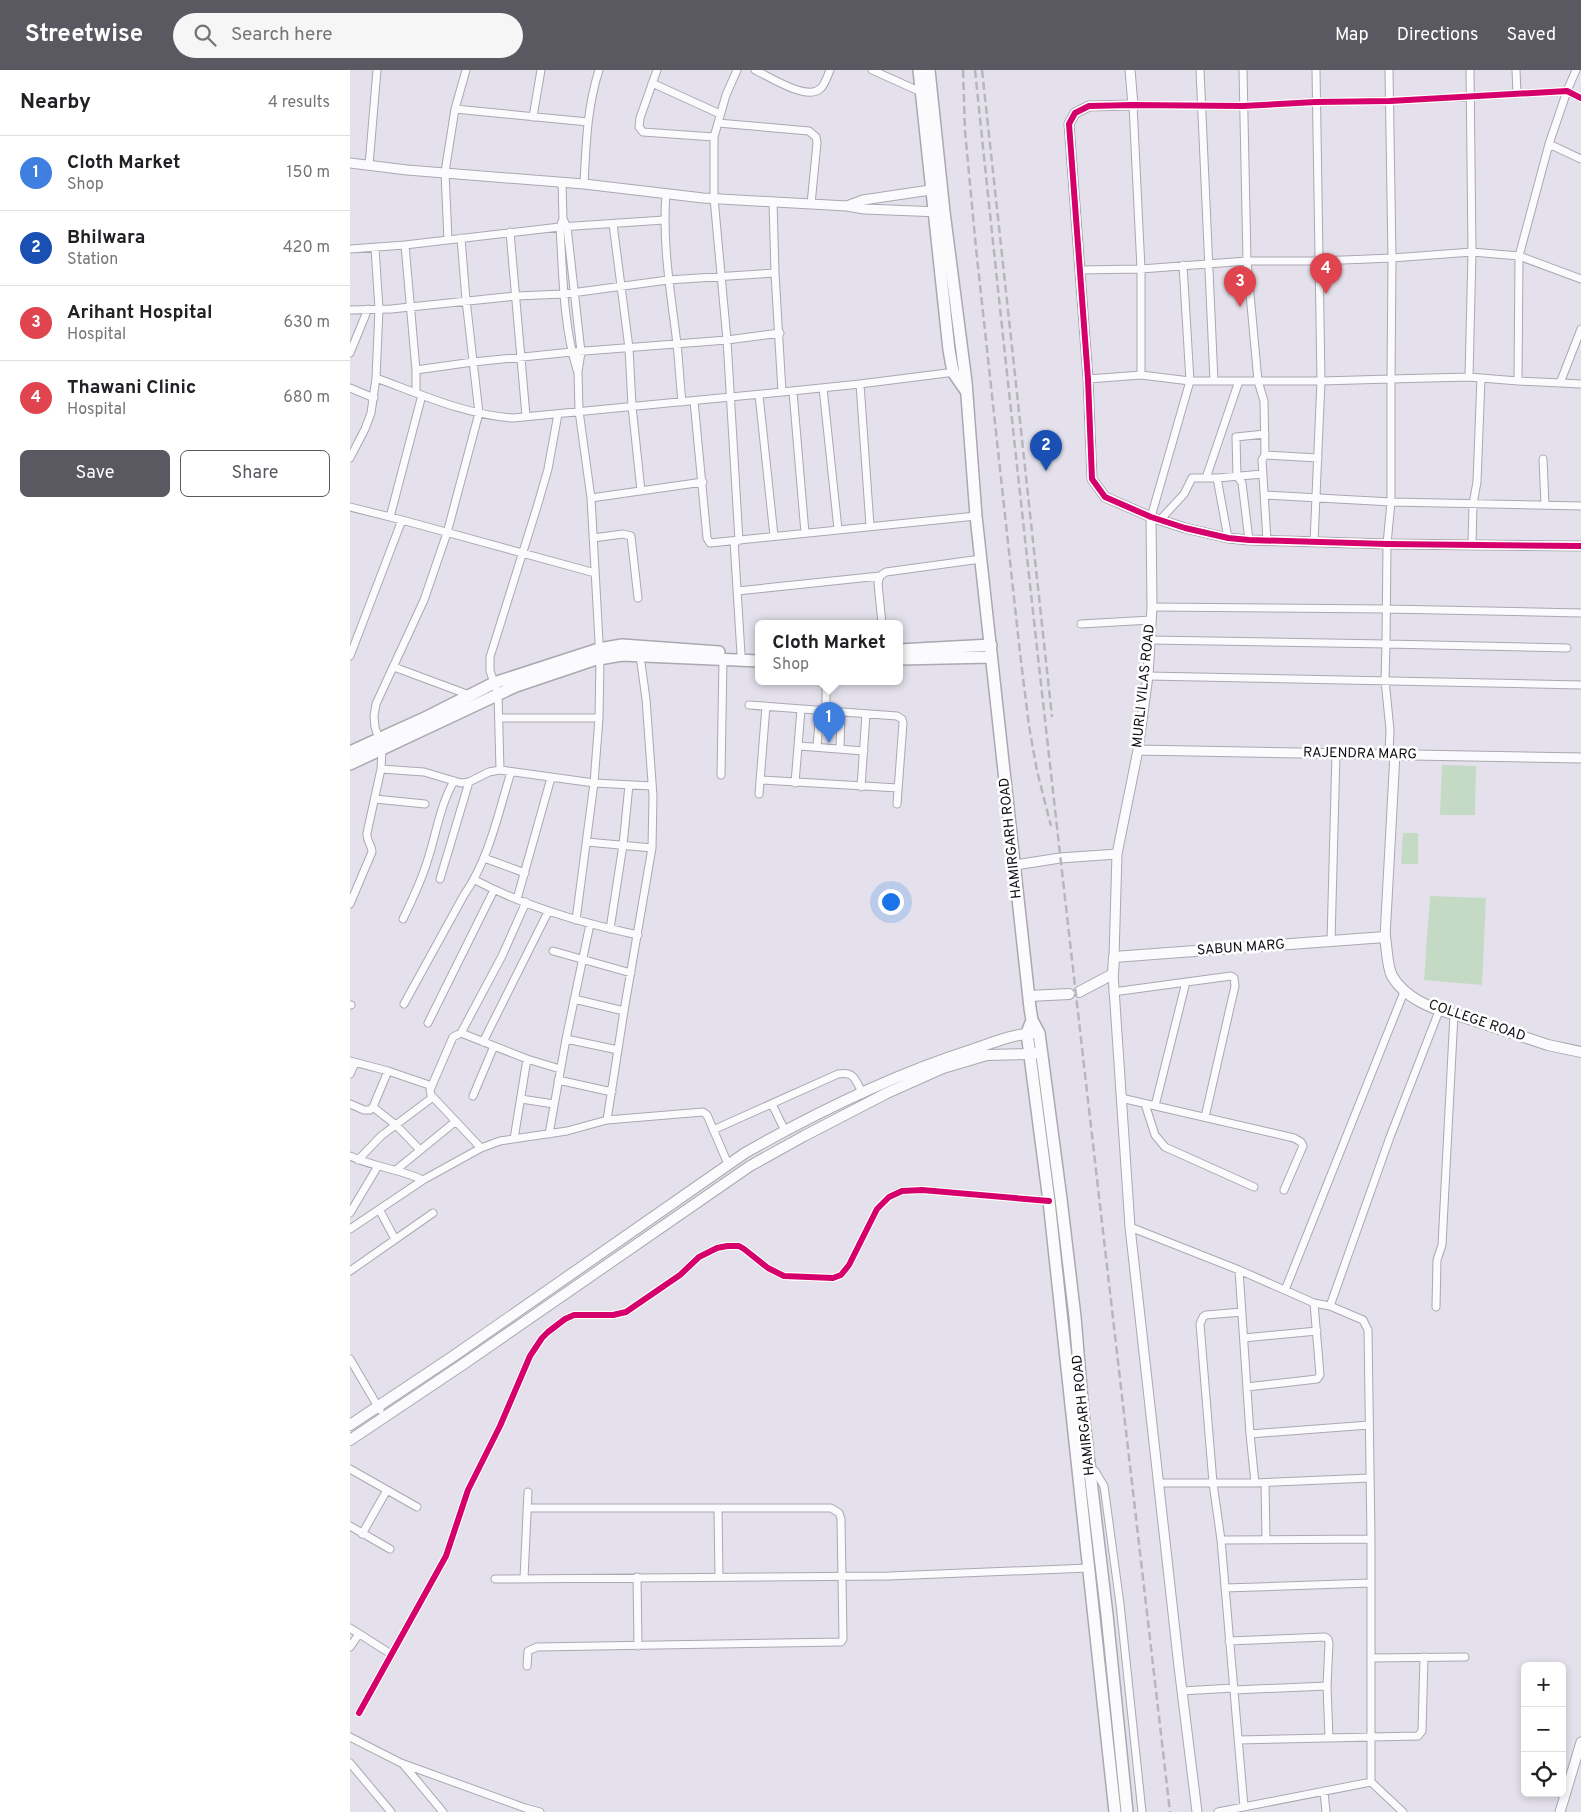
<!DOCTYPE html>
<html lang="en">
<head>
<meta charset="utf-8">
<style>
  :root { --surface:#fff; --page:#f6f6f6; --text:#202124; --muted:#757577; --line:#e0e0e0; --accent:#5a5860 }
  body { margin:0; font-family:Overpass,sans-serif; background:var(--page); color:var(--text) }
  .controls { position:absolute; right:15px; bottom:15px; display:grid; overflow:hidden; border-radius:8px; box-shadow:0 2px 8px #0003 }
  .controls button { width:45px; height:45px; display:grid; place-items:center; padding:0; border:0; border-bottom:1px solid var(--line); background:var(--surface); color:var(--text); font:25px sans-serif }
  .you { position:absolute; left:540px; top:831px; width:18px; height:18px; margin:-12px; border:4px solid #fff; border-radius:50%; background:#1a73e8; box-shadow:0 0 0 8px #1a73e833 }
  .badge { display:grid; place-items:center; width:32px; height:32px; border-radius:50%; background:var(--accent); color:#fff; font-size:16px; font-weight:700 }
  .pin { position:absolute; translate:-50% -41px; filter:drop-shadow(0 1px 2px #0008) }
  .pin::after { content:''; position:absolute; top:26px; width:18px; height:15px; background:inherit; clip-path:polygon(0 0,100% 0,50% 100%) }
  .popup { position:absolute; left:405px; top:550px; width:148px; height:65px; box-sizing:border-box; display:grid; place-content:center; border-radius:8px; background:var(--surface); filter:drop-shadow(0 1px 4px #0005); font-size:16px; white-space:nowrap; color:var(--muted) }
  .popup b { font-size:19px; color:var(--text) }
  .popup::after { content:''; position:absolute; left:50%; top:100%; margin-left:-10px; border:10px solid transparent; border-top-color:var(--surface) }
  .list { margin:0; padding:0; list-style:none }
  h2 { display:flex; justify-content:space-between; align-items:center; height:65px; margin:0; padding:0 20px; font-size:21px }
  h2 small { font-size:16px; font-weight:400; color:var(--muted) }
  .list li { display:grid; grid-template-columns:32px 1fr auto; gap:15px; align-items:center; box-sizing:border-box; height:75px; padding:0 20px; border-top:1px solid var(--line) }
  .list b { display:block; font-size:19px; white-space:nowrap }
  .list p { margin:0; font-size:16px; white-space:nowrap; color:var(--muted) }
  .list em { font-size:16px; font-style:normal; color:var(--muted) }
  .actions { display:flex; gap:10px; padding:15px 20px }
  .actions a { flex:1; padding:11px 0; border:1px solid var(--accent); border-radius:8px; text-align:center; font-size:18px; color:var(--accent) }
  .actions .main { background:var(--accent); color:#fff }
  .icon { flex:none; width:28px; height:28px; fill:none; stroke:currentColor; stroke-width:2; stroke-linecap:round; stroke-linejoin:round }
  .map { position:relative; flex:none; width:1231px; height:1742px; overflow:hidden }
  header { display:flex; align-items:center; gap:30px; box-sizing:border-box; height:70px; padding:0 25px; background:var(--accent); color:#fff }
  header strong { font-size:24px }
  nav { display:flex; gap:28px; margin-inline-start:auto; font-size:18px }
  .search { width:350px; height:45px; background:var(--page); display:flex; align-items:center; gap:12px; box-sizing:border-box; padding:0 18px; border-radius:28px; color:var(--muted); font-size:19px }
  main { display:flex }
  aside { flex:1; background:var(--surface) }
  .map>svg:first-child { display:block }
  .green { fill:#c4dac5 }
  .lines { fill:none; stroke-linecap:round; stroke-linejoin:round }
  .minor-casing { stroke:#aaa8b0; stroke-width:9 }
  .tertiary-casing { stroke:#aaa8b0; stroke-width:11 }
  .secondary-casing { stroke:#aaa8b0; stroke-width:12 }
  .primary-casing { stroke:#aaa8b0; stroke-width:14 }
  .minor { stroke:#fbfafc; stroke-width:7 }
  .tertiary { stroke:#fbfafc; stroke-width:9 }
  .secondary { stroke:#fbfafc; stroke-width:10 }
  .primary { stroke:#fbfafc; stroke-width:11 }
  .rail { stroke:#b7b6b9; stroke-width:2.5; stroke-dasharray:8 4; stroke-linecap:butt }
  .cycleway-casing { stroke:#fff; stroke-width:9 }
  .cycleway { stroke:#d6006c; stroke-width:6 }
  .labels { text-anchor:middle; dominant-baseline:central; stroke-width:5; stroke-linejoin:round; paint-order:stroke }
  .street-label { font-size:14px; fill:#0f0e14; stroke:#fff }
</style>
</head>
<body>
<header>
<strong>Streetwise</strong>
<div class="search"><svg class="icon" aria-label="search" viewBox="0 0 24 24"><circle cx="10" cy="10" r="6"/><path d="M15 15l6 6"/></svg>Search here</div>
<nav><a>Map</a><a>Directions</a><a>Saved</a></nav>
</header>
<main>
<aside>
<h2>Nearby<small>4 results</small></h2>
<ul class="list">
<li><span class="badge" style="background:#3f7fe0">1</span><div><b>Cloth Market</b><p>Shop</p></div><em>150 m</em></li>
<li><span class="badge" style="background:#1a4fb4">2</span><div><b>Bhilwara</b><p>Station</p></div><em>420 m</em></li>
<li><span class="badge" style="background:#e0444e">3</span><div><b>Arihant Hospital</b><p>Hospital</p></div><em>630 m</em></li>
<li><span class="badge" style="background:#e0444e">4</span><div><b>Thawani Clinic</b><p>Hospital</p></div><em>680 m</em></li>
</ul>
<div class="actions"><a class="main">Save</a><a>Share</a></div>
</aside>
<div class="map">
<svg width="1231" height="1742" viewBox="0 0 1231 1742">
  <rect width="100%" height="100%" fill="#e4e1ec"/>
  <!-- green -->
  <path class="green" d="M1092,695L1126,696L1125,745H1090Z
    M1053,763H1068V794H1051Z
    M1080,826L1136,828L1132,915L1074,910Z"/>
  <g class="lines">
    <!-- minor casing -->
    <g class="minor-casing">
      <path id="minor" d="M307,0L290,48L289,57L293,62L364,67
        M387,0L376,25L364,67V128L377,270L389,471
        M405,0C420,7 458,32 471,18C475,14 478,5 480,0
        M522,0L571,22
        M850,0L864,311
        M893,0L897,191L908,311H971L966,0
        M1039,0L1042,188L1041,309L1119,307L1122,182L1120,0
        M1166,0L1167,24
        M302,13L370,44
        M105,39L238,52
        M183,47L191,0
        M368,53L459,61L466,67L467,73L461,134
        M1199,74L1231,89
        M19,95L27,0
        M212,112L213,149L210,157C213,205 213,254 227,300
        M234,114C236,75 237,37 249,0
        M316,124C312,174 321,224 327,274C329,293 330,313 332,332
        M213,149L217,157L231,282L228,302L229,341L241,428L250,589L249,648L244,713L226,850
        M263,154L279,278L282,336L291,421
        M160,162L176,346
        M98,170L95,102L105,39L116,0
        M55,175L66,300V323
        M25,178L29,239L26,308C70,324 116,345 163,348L432,322
        M0,179L55,175L210,157L314,150
        M729,200L791,199L897,191H969L1042,188L1122,182L1169,186L1231,209
        M425,203L432,322L510,314L605,302
        M0,240L41,239L166,226L214,224L318,210L425,203L423,132
        M0,283L18,239
        M66,300L123,292L222,282L377,270L430,263
        M1119,307L1168,311L1169,186L1199,74L1217,21L1226,0
        M738,309L791,305
        M1168,311L1231,314
        M1210,313L1231,259
        M510,314L520,456
        M0,318L24,328
        M473,318L488,459
        M443,322L455,463
        M409,325L424,466
        M344,331L357,468L360,473L626,446
        M915,385L912,390L917,471
        M0,388L15,359L21,343L26,308
        M968,388L915,385L914,331L908,311H840L791,305V199L783,35L893,36L966,32L1040,31L1217,21L1231,28
        M1193,389L1195,435
        M856,408L889,311
        M915,425L1041,432L1231,436
        M241,428L353,412
        M0,437L52,450L245,503
        M40,447L72,325
        M801,447L840,311L833,195
        M810,450L834,424L842,408H867
        M243,468L273,464L281,466L288,528
        M878,468L867,408L913,404
        M899,470L892,413L887,406L886,367L915,364
        M384,471L391,584
        M964,472L971,311L1041,309V432L1037,474L1036,574L1217,578
        M1122,475L1123,434L1127,412L1131,308
        M387,521L530,506
        M802,537L1037,539L1231,543
        M532,554L528,513L530,506L536,502L631,489
        M731,554L801,550
        M800,570L1036,574L1035,610L1040,660L1039,684
        M0,586L52,450
        M44,597L122,626
        M798,606L1231,615
        M399,635L547,646L552,649L553,653L547,734
        M476,641V612
        M150,648H249
        M449,676L514,681
        M467,677L470,640
        M490,679L491,642
        M31,699L74,702L111,713L119,712L139,702L150,700L244,713L302,716
        M150,700L148,624L140,601V587L187,437L198,399L208,344
        M371,705L373,590
        M410,710L548,718
        M445,713L451,639
        M511,717L516,644
        M409,724L416,636
        M25,729L75,734
        M237,772L302,778
        M134,788L175,803
        M90,809L119,712
        M125,810C176,837 231,853 288,865
        M167,829L201,708
        M0,834L22,782C22,775 16,771 17,763L31,699L32,679L25,657L24,646L26,634L74,530L97,463L129,343L116,230L111,168
        M53,849C62,830 71,812 77,792C86,765 90,735 104,711
        M260,859L273,775L279,715
        M981,871L986,683
        M203,881L281,903
        M763,922L881,906L884,908L885,916L855,1047
        M224,929L274,941
        M54,934L114,825C139,789 148,744 161,702
        M0,935H1
        M78,953L144,820
        M111,963L152,886L176,832
        M216,969L268,980
        M133,972L198,842
        M0,991L38,1001L82,1016
        M0,1004L5,993
        M208,1010L262,1022
        M123,1026L144,976
        M771,1028L944,1068L951,1072L953,1076L934,1120
        M171,1029L204,1034
        M0,1034L14,1040H20L23,1037L38,1001
        M422,1034L435,1061
        M795,1034L805,1065L815,1077L904,1117
        M805,1036L836,912
        M23,1037L47,1056L70,1080
        M257,1050L274,941L302,778L303,726L296,629L290,586
        M363,1060L488,1004C505,1001 505,1010 513,1024
        M199,1064L216,969L240,854
        M164,1069L177,989
        M131,1078L81,1025L80,1020L103,967L111,963L177,989L210,999
        M0,1086C23,1097 50,1099 73,1110
        M8,1090L31,1066L83,1027
        M46,1100L106,1051
        M30,1141L45,1169
        M0,1143L28,1096
        M780,1157L889,1200L964,1233L980,1236L1013,1250L1018,1260L1021,1469V1712L868,1742
        M0,1159L73,1110L131,1078L150,1071L217,1061L257,1050L353,1042L357,1045L378,1094
        M0,1201L83,1143
        M935,1220L1054,922
        M980,1236L1040,1067L1089,941
        M1086,1237L1087,1190L1092,1175L1104,944
        M892,1242L856,1245L853,1247L850,1254L863,1413L871,1470L894,1737
        M894,1268L967,1261
        M0,1289L30,1340
        M897,1317L967,1309L970,1305L964,1233
        M900,1364L1019,1355
        M0,1399L67,1437
        M739,1399L745,1401L754,1416L770,1534L792,1742
        M808,1413H905L900,1364L889,1200
        M905,1413L1020,1408
        M915,1413L916,1469
        M368,1438L369,1507
        M0,1456L40,1479
        M12,1464L37,1420
        M871,1470L1021,1469
        M287,1507L288,1576
        M174,1508L178,1422
        M145,1509L539,1506L739,1498
        M875,1518L1020,1513
        M0,1558L41,1584
        M879,1571L975,1567L978,1569L979,1573L977,1616
        M0,1577L9,1564
        M1021,1588L1115,1587
        M177,1596L178,1581L187,1577L491,1572L493,1569L491,1449L489,1443L481,1438H177
        M884,1620L977,1616L979,1668
        M832,1621L883,1618
        M9,1643L96,1486L118,1420L150,1356L180,1286L192,1268L198,1262L215,1249L224,1245H263L276,1242L330,1205L349,1187L367,1178L377,1176H389L394,1179L418,1198L434,1206L483,1208L491,1205L499,1195L527,1139L539,1127L552,1121L572,1120L699,1131
        M0,1667L51,1693L175,1738L190,1742
        M888,1670L1068,1666L1072,1661L1074,1587
        M0,1693L41,1742
        M53,1694L93,1742
        M1021,1712L1053,1742
        M974,1721L976,1742"/>
    </g>
    <!-- tertiary casing -->
    <g class="tertiary-casing">
      <path id="tertiary" d="M780,0L783,35L739,36L725,43L719,54L738,309L742,409L755,427L801,447L835,458L878,468L899,470L1037,474L1231,476
        M0,93L57,100L234,114L353,128L497,136L514,139L590,142
        M497,136L513,130L587,119
        M788,680L1231,688
        M665,795L710,788L767,784
        M1035,867L1045,684
        M764,887L767,784L788,680L798,606L802,537L801,447
        M763,904L780,1157L829,1597L847,1742
        M1210,1742L1231,1672"/>
    </g>
    <!-- secondary casing -->
    <g class="secondary-casing">
      <path id="secondary" d="M729,922L763,904L764,887L1035,867C1037,878 1037,896 1042,906C1054,927 1081,939 1104,944L1198,975L1231,982
        M679,926L719,924
        M0,1355L105,1285L395,1083C467,1042 543,1005 621,980C642,973 663,964 684,963
        M0,1370L112,1295L400,1096L454,1066L537,1023L593,998L637,985L680,984L688,983"/>
    </g>
    <!-- primary casing -->
    <g class="primary-casing">
      <path id="primary" d="M569,0L599,280L603,302L616,321
        M579,0L594,142L616,312L626,446L680,938L682,950L689,963L711,1129L725,1247L733,1343L757,1545L777,1742
        M549,580L641,575
        M549,589L641,587
        M0,682L79,646L144,613L249,579L272,575L369,582
        M0,694L166,616L243,590L272,585L409,591
        M682,950L677,963L699,1131L765,1742"/>
    </g>
    <!-- minor -->
    <use href="#minor" class="minor"/>
    <!-- tertiary -->
    <use href="#tertiary" class="tertiary"/>
    <!-- secondary -->
    <use href="#secondary" class="secondary"/>
    <!-- primary -->
    <use href="#primary" class="primary"/>
    <!-- rail -->
    <path class="rail" d="M613,0L615,61L626,178L670,583L679,656L687,701L701,756
      M625,0C685,581 753,1161 820,1742
      M632,0L702,647"/>
    <!-- cycleway casing -->
    <g class="cycleway-casing">
      <path id="cycleway" d="M1231,28L1217,21L1040,31L966,32L893,36L783,35L739,36L725,43L719,54L738,309L742,409L755,427L801,447L835,458L878,468L899,470L1037,474L1231,476
        M9,1643L96,1486L118,1420L150,1356L180,1286L192,1268L198,1262L215,1249L224,1245H263L276,1242L330,1205L349,1187L367,1178L377,1176H389L394,1179L418,1198L434,1206L483,1208L491,1205L499,1195L527,1139L539,1127L552,1121L572,1120L699,1131"/>
    </g>
    <!-- cycleway -->
    <use href="#cycleway" class="cycleway"/>
  </g>
  <g class="labels">
    <!-- street labels -->
    <g class="street-label">
      <text transform="translate(794 616) rotate(-84)">MURLI VILAS ROAD</text>
      <text transform="translate(1010 684) rotate(1)">RAJENDRA MARG</text>
      <text transform="translate(661 768) rotate(-96)">HAMIRGARH ROAD</text>
      <text transform="translate(891 878) rotate(-4)">SABUN MARG</text>
      <text transform="translate(1127 951) rotate(19)">COLLEGE ROAD</text>
      <text transform="translate(734 1345) rotate(-96)">HAMIRGARH ROAD</text>
    </g>
  </g>
</svg>
<div class="controls">
<button>+</button>
<button>−</button>
<button><svg class="icon" aria-label="locate" viewBox="0 0 24 24"><circle cx="12" cy="12" r="6"/><path d="M12 2v4M12 18v4M2 12h4M18 12h4"/></svg></button>
</div>
<div class="you"></div>
<div class="pin badge" style="left:479px;top:673px;background:#3f7fe0">1</div>
<div class="popup"><b>Cloth Market</b>Shop</div>
<div class="pin badge" style="left:696px;top:401px;background:#1a4fb4">2</div>
<div class="pin badge" style="left:890px;top:237px;background:#e0444e">3</div>
<div class="pin badge" style="left:976px;top:224px;background:#e0444e">4</div>
</div>
</main>
</body>
</html>
